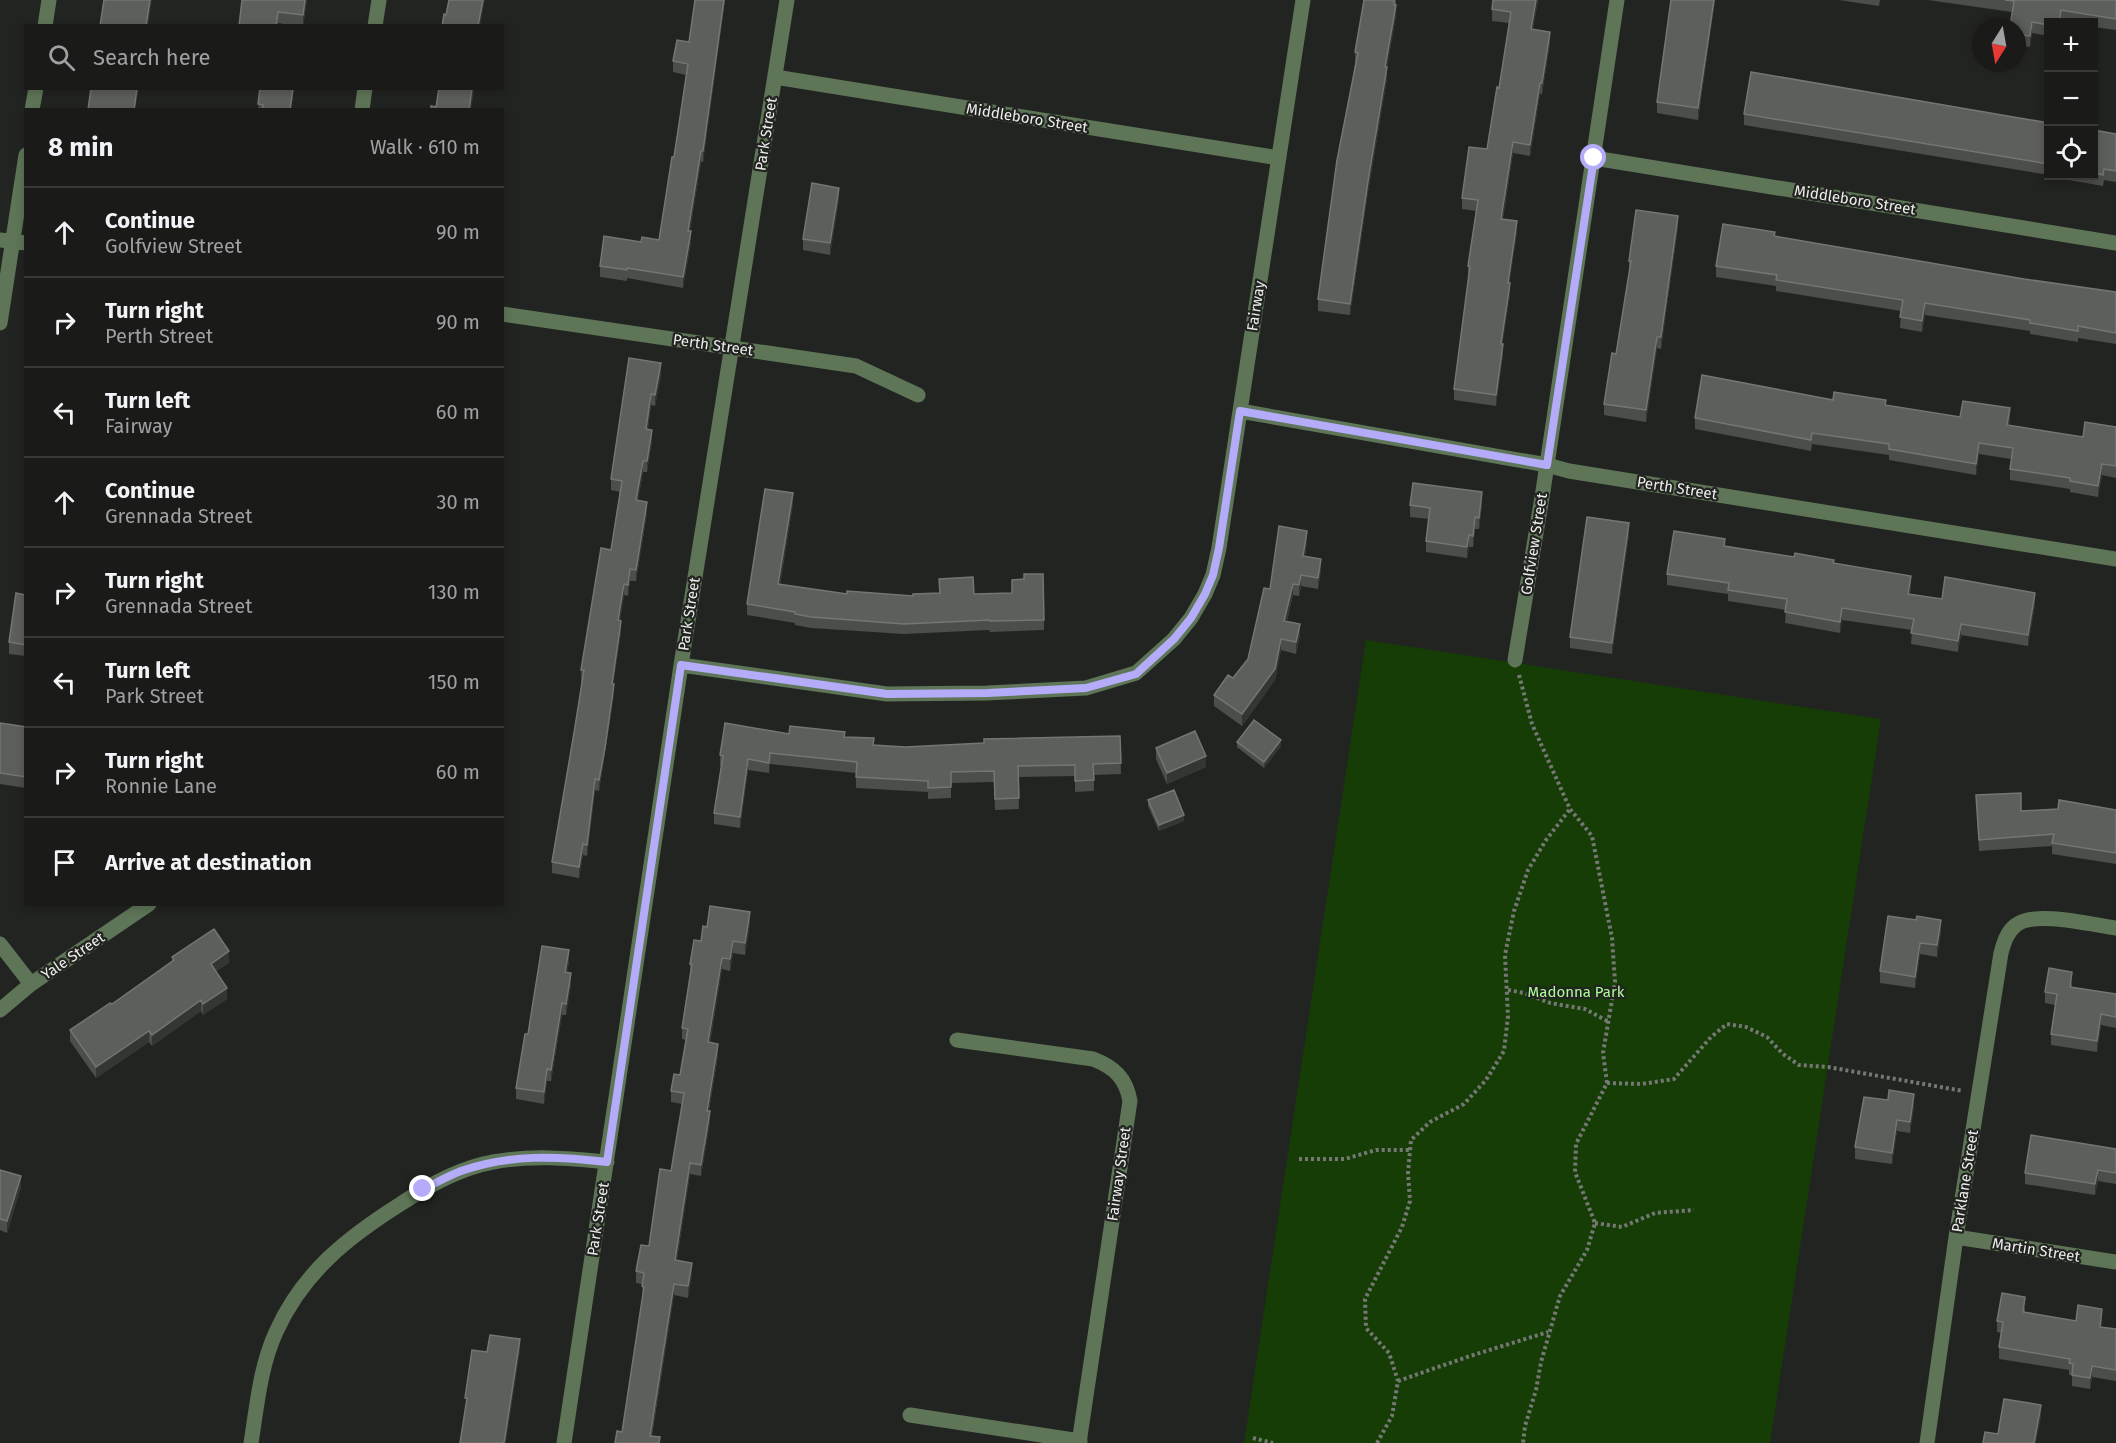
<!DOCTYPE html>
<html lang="en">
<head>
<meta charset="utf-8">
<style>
  :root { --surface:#1a1b19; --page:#232422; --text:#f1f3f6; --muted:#9fa1a2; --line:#383938 }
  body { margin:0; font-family:"Fira Sans",sans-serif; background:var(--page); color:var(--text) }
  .controls { position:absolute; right:18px; top:18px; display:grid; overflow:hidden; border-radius:0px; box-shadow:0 3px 9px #0003 }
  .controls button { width:54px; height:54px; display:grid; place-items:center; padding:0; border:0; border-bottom:2px solid var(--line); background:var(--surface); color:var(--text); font:30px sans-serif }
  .compass { position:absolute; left:1972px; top:18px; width:54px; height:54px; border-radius:50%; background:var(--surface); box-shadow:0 3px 9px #0003; rotate:191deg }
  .stop { position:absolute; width:18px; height:18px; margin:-14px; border:4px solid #b4acf9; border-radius:50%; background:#fff }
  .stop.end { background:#b4acf9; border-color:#fff; box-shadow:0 2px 6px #0008 }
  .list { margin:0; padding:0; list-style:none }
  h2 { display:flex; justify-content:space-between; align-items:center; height:78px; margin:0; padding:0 24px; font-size:26px }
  h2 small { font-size:20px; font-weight:400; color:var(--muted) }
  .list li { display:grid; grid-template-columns:39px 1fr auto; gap:18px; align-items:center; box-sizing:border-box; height:90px; padding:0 24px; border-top:2px solid var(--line) }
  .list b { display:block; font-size:22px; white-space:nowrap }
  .list p { margin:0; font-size:20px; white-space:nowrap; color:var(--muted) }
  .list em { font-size:20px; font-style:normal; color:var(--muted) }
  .icon { flex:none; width:33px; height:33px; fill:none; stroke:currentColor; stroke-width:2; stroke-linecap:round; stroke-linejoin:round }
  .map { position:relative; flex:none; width:2116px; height:1443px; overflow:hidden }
  .search { position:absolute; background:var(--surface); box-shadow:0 3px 9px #0003; left:24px; top:24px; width:480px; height:66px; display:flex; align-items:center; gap:15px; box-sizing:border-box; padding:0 21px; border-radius:0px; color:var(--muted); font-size:22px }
  .panel { position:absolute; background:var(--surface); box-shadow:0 3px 9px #0003; left:24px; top:108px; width:480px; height:798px; border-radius:0px }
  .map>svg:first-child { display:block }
  .green { fill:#163d06 }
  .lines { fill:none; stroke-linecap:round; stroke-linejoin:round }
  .path { stroke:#767875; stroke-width:4; stroke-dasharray:3 3; stroke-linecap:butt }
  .minor { stroke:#5e7657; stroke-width:15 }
  .wall { fill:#4c4e4b }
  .shaded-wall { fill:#343633 }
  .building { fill:#5d5f5c; stroke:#747673; stroke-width:1.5 }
  .route { stroke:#b4acf9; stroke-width:8 }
  .labels { text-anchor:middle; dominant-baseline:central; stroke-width:4.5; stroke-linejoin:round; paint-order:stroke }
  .street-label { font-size:15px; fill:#edeeec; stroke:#222421 }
  .park-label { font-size:15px; fill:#aefb97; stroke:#222421 }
</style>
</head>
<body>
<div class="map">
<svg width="2116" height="1443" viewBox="0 0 2116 1443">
  <rect width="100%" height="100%" fill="#222421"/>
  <!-- green -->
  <path class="green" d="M1366,640L1881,719L1770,1443H1244Z"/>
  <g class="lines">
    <!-- path -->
    <path class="path" d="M1519,675L1532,724L1570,809L1592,836L1612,938L1615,982L1603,1053L1607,1083L1576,1144L1575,1172L1595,1223L1587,1250L1560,1296L1541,1362L1536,1390L1525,1426L1523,1443
      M1508,990L1524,993L1550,1003L1585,1009L1609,1022
      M1607,1083L1642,1084L1674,1079L1711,1037L1727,1024L1746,1027L1767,1037L1783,1054L1799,1065L1828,1067L1963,1091
      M1299,1159H1345L1376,1150H1410
      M1595,1223L1622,1227L1655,1213L1694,1210
      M1398,1381L1470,1356L1548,1332
      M1253,1438L1273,1443
      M1377,1443L1392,1416L1398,1381L1389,1353L1366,1328L1365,1299L1402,1227L1410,1201L1408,1173L1411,1140L1430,1122L1464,1104L1486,1080L1504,1051L1508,1016L1505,955L1514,911L1528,870L1546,840L1570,809"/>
    <!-- minor -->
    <path class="minor" d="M45,26L49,0
      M375,26L379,0
      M775,77L1279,158
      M32,110L36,88
      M362,110L365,88
      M1594,158L2116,243
      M0,240L26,243
      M502,314L856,366L918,395
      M0,323L26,155
      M1240,411L1547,465L1569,471L2116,559
      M1515,660L1543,491L1617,0
      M681,665L887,694L987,693L1086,688L1136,673L1174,639L1191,618L1205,594L1213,575L1219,548L1303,0
      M0,944L31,984
      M0,1010L31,984L149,904
      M957,1040L1093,1059C1114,1067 1126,1078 1130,1101L1079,1443
      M1956,1237L2116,1262
      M910,1415L1080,1441
      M251,1443C257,1406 260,1367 276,1332C303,1272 348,1237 402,1203C429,1185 460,1168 493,1162C531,1155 568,1158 607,1162
      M564,1443L681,665L787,0
      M1927,1443L1956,1237L2001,953C2004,942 2007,932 2016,925C2034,910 2093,925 2116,928"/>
  </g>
  <!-- wall -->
  <path class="wall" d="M307,0L303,26H295L278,23V26H239Z
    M725,0L703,162H701L690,231L691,242L683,288L627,278V281L600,277V266L641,242L659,240L674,157L686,75L673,72V61Z
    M1363,0H1396V16L1387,67V78L1368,192L1350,315L1318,311V299L1355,63V52L1364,2Z
    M1538,0L1533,29L1550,43L1542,94H1540L1530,156L1513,153L1503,219L1517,232L1509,283L1510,295L1502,344L1503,355L1496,406L1454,400V389L1469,277H1468V266L1476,211L1462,209V198L1487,149L1499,88L1509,23L1492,21V9Z
    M1715,0L1698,120L1657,113V102Z
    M1839,0H1880L1879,6Z
    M1928,0H2116V30L2094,27V22H2049V36L2032,33L2030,47L2017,45V27L2012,12Z
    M260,88H294L291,110H258Z
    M1744,114L2049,123V175L1744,125Z
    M2094,130L2116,134V182L2104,180L2103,186L2052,177V176H2050H2094Z
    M839,199L830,255L803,250V239Z
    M1678,227L1661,349L1657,348L1646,422L1604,415V404L1616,354L1629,272V261Z
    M1775,236L2024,279L2116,292V344L2078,338V342L2030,334V331L1925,315L1922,332L1900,328L1901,311L1776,291V286L1716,277V266Z
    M661,375L655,406L651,405L648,429L652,441L647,472H643L638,500L647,513L636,581H630L628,596L624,595L620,621L621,632L613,684L614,695L599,791L595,790L587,856L583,855L579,878L552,873V862L574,733L582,681H581V670L611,550L620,492L611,490V479Z
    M1833,400L1886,406L1960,417L2010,420L2009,425L2083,437L2116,427V478L2102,475L2098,497L2070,492V489L2010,480V469L2011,459L1979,454L1976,475L1889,460V455L1812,444L1811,451L1695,429V418Z
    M793,504L780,585L847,594L913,596L939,593V579L974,594L1044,620V630L990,632L989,630L904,634L811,628L795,625V623L747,615V604Z
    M1482,504L1479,529H1475L1473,547H1469L1467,558L1426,552V541L1429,519L1410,517V505Z
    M1629,534L1612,654L1570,648V637Z
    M1307,542L1305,556L1321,570L1318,589L1301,586L1299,596L1293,595L1287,621L1300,635L1296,654L1281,650L1275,680L1242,726L1214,706V695L1233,678L1248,659L1270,589Z
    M1725,546L1834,563L1911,587L1910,594L1942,599L2035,604L2028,646L1961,635L1958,652L1911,644L1912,630L1842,620L1840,633L1785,623L1786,610L1728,601V594L1667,585V574Z
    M26,595V656L9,654V642Z
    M0,723L26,727V788L0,784Z
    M789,734L845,737L874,745L905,747L1120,736L1121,774L1094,775V791L1075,792V776L1018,777L1019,809L995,810L994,782L951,783V798L928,799V792L856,788V773L770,764L769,773L748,770L740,828L714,824V813L721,766H720V755Z
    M1237,742L1281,746L1264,768L1237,747Z
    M1156,748L1206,767L1167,784L1156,759Z
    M1976,795L2021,811L2116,810V864L2052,854V846L1979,851Z
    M1148,800L1184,821L1159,831L1148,806Z
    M1888,916L1941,931L1937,957L1920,954L1915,988L1880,983V971Z
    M750,923L745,955L733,953L730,971L722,969L710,1043L718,1055L709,1111L710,1122L701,1176L690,1174L677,1260L692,1274L688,1298L674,1295L652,1436L660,1443L622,1432L643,1298L642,1284L636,1283V1271L649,1246L671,1171L682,1104L671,1102V1091L680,1075L686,1040L682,1039V1028L690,975V964L707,927Z
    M172,957L229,963L216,971L227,999L203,1015L201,1011L152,1046L149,1042L96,1078L70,1041V1030L112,1004L172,961Z
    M569,962L567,972L571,984L566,1015H562L551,1081H547L544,1104L516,1099V1088L528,1034Z
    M2072,983V987L2116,994V1028L2101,1025L2097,1052L2051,1045V1034L2055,1005L2045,1003V992Z
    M1914,1105L1910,1133L1897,1131L1892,1164L1855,1159V1147Z
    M2116,1149V1184L2098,1181L2095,1195L2025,1184V1173Z
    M0,1170L21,1187L7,1233L0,1230Z
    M2025,1308V1312L2076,1321L2102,1320L2101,1327L2116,1329V1381L2092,1377L2090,1389L2072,1386V1375H2069V1370L1999,1359V1347L2002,1333L1997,1332V1321Z"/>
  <!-- shaded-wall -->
  <path class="shaded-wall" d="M150,0H152L148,26H146Z
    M305,0H307L303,26V15Z
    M483,0H485L480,26H478Z
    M724,0H725L703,162V151Z
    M1536,0H1538L1531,40V29Z
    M1714,0H1715L1698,120V108Z
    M1396,5V16L1385,78V67Z
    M2032,22V33L2030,47V36Z
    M1550,32V43L1542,94V83Z
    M1387,67V78L1368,192L1350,315V304L1368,181Z
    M1540,83V94L1530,156V145Z
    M137,88H139L135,110H134Z
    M293,88H294L291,110H290Z
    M472,88H474V92L471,110H469Z
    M1513,142V153L1501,230V219Z
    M701,151V162L688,242V231Z
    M839,188V199L830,255V243Z
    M1678,216V227L1661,349V337Z
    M1517,221V232L1508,294V283Z
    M691,231V242L683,288V277Z
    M1510,283V295L1501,355V344Z
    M1925,303V315L1922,332V321Z
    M1657,337V348L1646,422V410Z
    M1503,344V355L1496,406V395Z
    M661,363V375L655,406V395Z
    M651,394V405L646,440V429Z
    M2010,408V420L2007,436V425Z
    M652,430V441L647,472V461Z
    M1979,443V454L1976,475V464Z
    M643,461V472L636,511V500Z
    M2102,464V475L2098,497V486Z
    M1482,492V504L1479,529V518Z
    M793,493V504L778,595V584Z
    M647,502V513L636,581V570Z
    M1475,517V529L1473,547V536Z
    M1629,523V534L1612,654V643Z
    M1307,531V542L1303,567V556Z
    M1469,535V547L1467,558V547Z
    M1321,559V570L1318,589V578Z
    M630,569V581L628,596V585Z
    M1301,575V586L1299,596V585Z
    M1911,576V587L1908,605V594Z
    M624,584V595L618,632V620Z
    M1293,584V595L1284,632V621Z
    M2035,593V604L2028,646V635Z
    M1842,608V620L1840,633V622Z
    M621,621V632L612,695V684Z
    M1300,624V635L1296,654V642Z
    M1961,624V635L1958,652V641Z
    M1281,639V650L1275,680L1242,726V714Z
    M614,684V695L599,791V780Z
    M1281,740V746L1264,768V762Z
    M770,753V764L769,773V763Z
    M1206,756V767L1167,784V773Z
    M748,759V770L740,828V817Z
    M595,779V790L587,856V845Z
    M1184,815V821L1159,831V825Z
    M583,844V855L579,878V867Z
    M750,912V923L745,955V943Z
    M1941,920V931L1937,957V945Z
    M733,941V953L730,971V959Z
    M1920,943V954L1915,988V977Z
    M569,950V962L565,983V972Z
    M229,951V963L211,975V964Z
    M722,958V969L708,1054V1042Z
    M571,973V984L566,1015V1004Z
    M227,988V999L203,1015V1004Z
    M201,1000V1011L152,1046V1035Z
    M562,1003V1015L551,1081V1070Z
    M2101,1014V1025L2097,1052V1041Z
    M149,1031V1042L96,1078V1067Z
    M718,1044V1055L707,1122V1111Z
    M547,1069V1081L544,1104V1092Z
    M1914,1094V1105L1910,1133V1122Z
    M710,1111V1122L701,1176V1165Z
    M1897,1120V1131L1892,1164V1153Z
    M690,1163V1174L675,1271V1260Z
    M2098,1170V1181L2095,1195V1184Z
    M21,1176V1187L7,1233V1221Z
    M692,1263V1274L688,1298V1286Z
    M674,1284V1295L650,1443V1436Z
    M2102,1309V1320L2100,1338V1327Z
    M520,1339V1351L506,1443H504Z
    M2092,1366V1377L2090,1389V1378Z
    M2041,1405V1417L2036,1443H2034Z"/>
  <!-- building -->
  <path class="building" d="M104,0H150L146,26H100Z
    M242,0H305L303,15L278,12L276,26H239Z
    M449,0H483L478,26H442L444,14L446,15Z
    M695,0H724L703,151H701L688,231H691L683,277L627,268V270L600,266L604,236L641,242L642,237L659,240L672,157H674L688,64L673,61L677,40L689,42Z
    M1364,0H1394V5H1396L1385,67H1387L1368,181L1350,304L1318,299L1337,160L1358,53L1355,52Z
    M1493,0H1536L1531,29L1550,32L1542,83H1540L1530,145L1513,142L1501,219L1517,221L1508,283H1510L1501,344H1503L1496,395L1454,389L1470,266H1468L1478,200L1462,198L1469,147L1487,149L1497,87L1499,88L1511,12L1492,9Z
    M1671,0H1714L1698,108L1657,102Z
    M2005,0H2116V19L2061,10L2059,22H2049V25L2032,22L2030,36L2017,34V27H2010L2014,1Z
    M1751,72L2049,123V164L1744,114Z
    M91,88H137L134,110H88Z
    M260,88H293L290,110H262L263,105L258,104Z
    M439,88H472L469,110H431V106L436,107Z
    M2094,130L2116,134V171L2104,169L2103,175L2094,173Z
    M812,183L839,188L830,243L803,239Z
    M1636,210L1678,216L1661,337H1657L1646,410L1604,404L1612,353L1616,354L1631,261H1629Z
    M1723,224L1775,232L1774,236L2024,279L2116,292V333L2078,326V331L2030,323V320L1925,303L1922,321L1900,317L1903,300L1776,280L1777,275L1716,266Z
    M629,358L661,363L655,395L651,394L646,429L652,430L647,461H643L636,500L647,502L636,570L630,569L628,585L624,584L618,620L621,621L612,684H614L605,748L599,780L595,779L587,845L583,844L579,867L552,862L574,733L584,670H581L601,548L611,550L622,481L611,479Z
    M1702,375L1833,400L1834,392L1886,400L1885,405L1960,417L1963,401L2010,408L2007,425L2083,437L2085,422L2116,427V466L2102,464L2098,486L2070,481V478L2010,469L2013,448L1979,443L1976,464L1889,449V444L1812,433L1811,440L1695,418Z
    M1413,483L1482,492L1479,518L1475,517L1473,536L1469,535L1467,547L1426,541L1430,508L1410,505Z
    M765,489L793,493L778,584L847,594V591L913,596V594L940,593L939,579L973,577L974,594L1012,593V580L1024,579V574H1043L1044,620L990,621L989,620L904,624L811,617L795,614V612L747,604Z
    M1587,517L1629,523L1612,643L1570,637Z
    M1279,526L1307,531L1303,556L1321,559L1318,578L1301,575L1299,585L1293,584L1284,621L1300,624L1296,642L1281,639L1275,669L1242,714L1214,695L1228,675L1233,678L1248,659L1264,588L1270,589Z
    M1674,531L1725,539L1724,546L1794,557L1795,553L1834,560L1833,563L1911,576L1908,594L1942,599L1945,577L2035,593L2028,635L1961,624L1958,641L1911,633L1914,619L1842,608L1840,622L1785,612L1787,599L1728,590L1729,583L1667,574Z
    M16,593L26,595V645L9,642Z
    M1254,720L1281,740L1264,762L1237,742Z
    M0,723L26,727V777L0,773Z
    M725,723L789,734L790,726L845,732L844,737L874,738L873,745L905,747L984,743V739L1120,736L1121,763L1093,764L1094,780L1075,781V765L1018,766L1019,798L995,799L994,771L951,772V787L928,788V781L856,777L857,762L770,753L769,763L748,759L740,817L714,813L723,756L720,755Z
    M1195,731L1206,756L1167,773L1156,748Z
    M1174,790L1184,815L1159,825L1148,800Z
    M2021,793V811L2058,809L2059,800L2116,810V853L2052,843L2054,834L1979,840L1976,795Z
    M710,906L750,912L745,943L733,941L730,959L722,958L708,1042L718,1044L707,1111H710L701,1165L690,1163L675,1260L692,1263L688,1286L674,1284L650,1436L660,1437L659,1443H615L617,1431L622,1432L644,1287L642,1286L644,1273L636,1271L641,1245L649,1246L660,1169L671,1171L684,1093L671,1091L674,1074L680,1075L688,1029L682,1028L692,964H690L694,940L701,941L703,926L707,927Z
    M1888,916L1916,920L1917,916L1941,920L1937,945L1920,943L1915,977L1880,971Z
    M214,929L229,951L211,964L227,988L203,1004L201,1000L152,1035L149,1031L96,1067L70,1030L110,1003L112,1004L174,960L172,957Z
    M542,946L569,950L565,972L571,973L566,1004L562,1003L551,1070L547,1069L544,1092L516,1088L525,1034H528Z
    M2049,968L2072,972L2070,987L2116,994V1017L2101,1014L2097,1041L2051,1034L2057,994L2045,992Z
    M1889,1090L1914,1094L1910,1122L1897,1120L1892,1153L1855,1147L1864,1097L1888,1100Z
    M2031,1135L2116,1149V1173L2098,1170L2095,1184L2025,1173Z
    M0,1170L21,1176L7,1221L0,1219Z
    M2002,1293L2025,1297L2023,1312L2076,1321L2078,1305L2102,1309L2100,1327L2116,1329V1370L2092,1366L2090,1378L2072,1375L2073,1364L2069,1363L2070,1359L1999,1347L2003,1322L1997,1321Z
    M490,1335L520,1339L504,1443H460L467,1398H465L472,1350L487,1352Z
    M2004,1399L2041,1405L2034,1443H1983L1985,1432L1998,1434Z"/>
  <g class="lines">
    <!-- route -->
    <path class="route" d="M423,1189C436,1183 448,1176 461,1171C509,1154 557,1156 607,1162L681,665L887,694L987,693L1086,688L1136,674L1174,639L1191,618L1205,594L1213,575L1219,548L1240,411L1547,465L1594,158"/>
  </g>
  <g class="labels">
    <!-- street labels -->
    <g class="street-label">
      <text transform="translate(1027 118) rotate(9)">Middleboro Street</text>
      <text transform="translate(766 134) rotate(-81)">Park Street</text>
      <text transform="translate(1855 200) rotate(9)">Middleboro Street</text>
      <text transform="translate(1256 306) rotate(-81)">Fairway</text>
      <text transform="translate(713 345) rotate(8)">Perth Street</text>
      <text transform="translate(1677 488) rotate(9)">Perth Street</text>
      <text transform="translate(1534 544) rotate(-81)">Golfview Street</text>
      <text transform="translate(689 614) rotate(-81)">Park Street</text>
      <text transform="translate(73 956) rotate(-34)">Yale Street</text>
      <text transform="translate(1119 1174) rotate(-82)">Fairway Street</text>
      <text transform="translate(1965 1181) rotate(-81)">Parklane Street</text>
      <text transform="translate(598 1219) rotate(-81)">Park Street</text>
      <text transform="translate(2036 1250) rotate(9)">Martin Street</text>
    </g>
    <!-- park labels -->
    <g class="park-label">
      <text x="1576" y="992">Madonna Park</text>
    </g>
  </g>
</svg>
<div class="controls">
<button>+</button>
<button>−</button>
<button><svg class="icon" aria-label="locate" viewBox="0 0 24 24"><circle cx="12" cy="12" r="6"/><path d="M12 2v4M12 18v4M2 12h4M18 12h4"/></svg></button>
</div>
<svg class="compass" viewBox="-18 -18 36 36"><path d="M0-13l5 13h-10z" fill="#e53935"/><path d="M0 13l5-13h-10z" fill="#9fa1a2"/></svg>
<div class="stop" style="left:1594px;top:158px"></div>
<div class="stop end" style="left:423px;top:1189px"></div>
<div class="search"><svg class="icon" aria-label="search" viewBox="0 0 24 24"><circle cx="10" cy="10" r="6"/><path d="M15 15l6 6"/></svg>Search here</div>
<section class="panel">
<h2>8 min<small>Walk · 610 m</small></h2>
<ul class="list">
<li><svg class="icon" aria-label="ahead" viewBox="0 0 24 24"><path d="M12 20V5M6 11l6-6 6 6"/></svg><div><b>Continue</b><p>Golfview Street</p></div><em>90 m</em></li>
<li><svg class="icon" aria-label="right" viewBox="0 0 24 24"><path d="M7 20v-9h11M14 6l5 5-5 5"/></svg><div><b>Turn right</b><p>Perth Street</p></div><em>90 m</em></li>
<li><svg class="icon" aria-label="left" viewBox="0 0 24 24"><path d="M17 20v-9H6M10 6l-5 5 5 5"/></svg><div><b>Turn left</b><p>Fairway</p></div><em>60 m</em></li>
<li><svg class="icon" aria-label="ahead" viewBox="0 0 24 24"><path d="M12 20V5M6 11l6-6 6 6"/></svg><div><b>Continue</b><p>Grennada Street</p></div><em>30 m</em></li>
<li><svg class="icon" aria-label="right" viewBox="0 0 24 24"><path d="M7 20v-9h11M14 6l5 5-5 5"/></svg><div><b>Turn right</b><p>Grennada Street</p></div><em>130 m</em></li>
<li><svg class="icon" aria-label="left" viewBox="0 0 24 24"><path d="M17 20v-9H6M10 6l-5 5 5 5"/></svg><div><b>Turn left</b><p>Park Street</p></div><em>150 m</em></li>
<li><svg class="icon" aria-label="right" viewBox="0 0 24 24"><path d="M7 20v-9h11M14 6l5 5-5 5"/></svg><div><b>Turn right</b><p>Ronnie Lane</p></div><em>60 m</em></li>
<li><svg class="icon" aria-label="arrive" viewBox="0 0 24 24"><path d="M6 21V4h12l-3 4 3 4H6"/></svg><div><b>Arrive at destination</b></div></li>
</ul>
</section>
</div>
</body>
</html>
